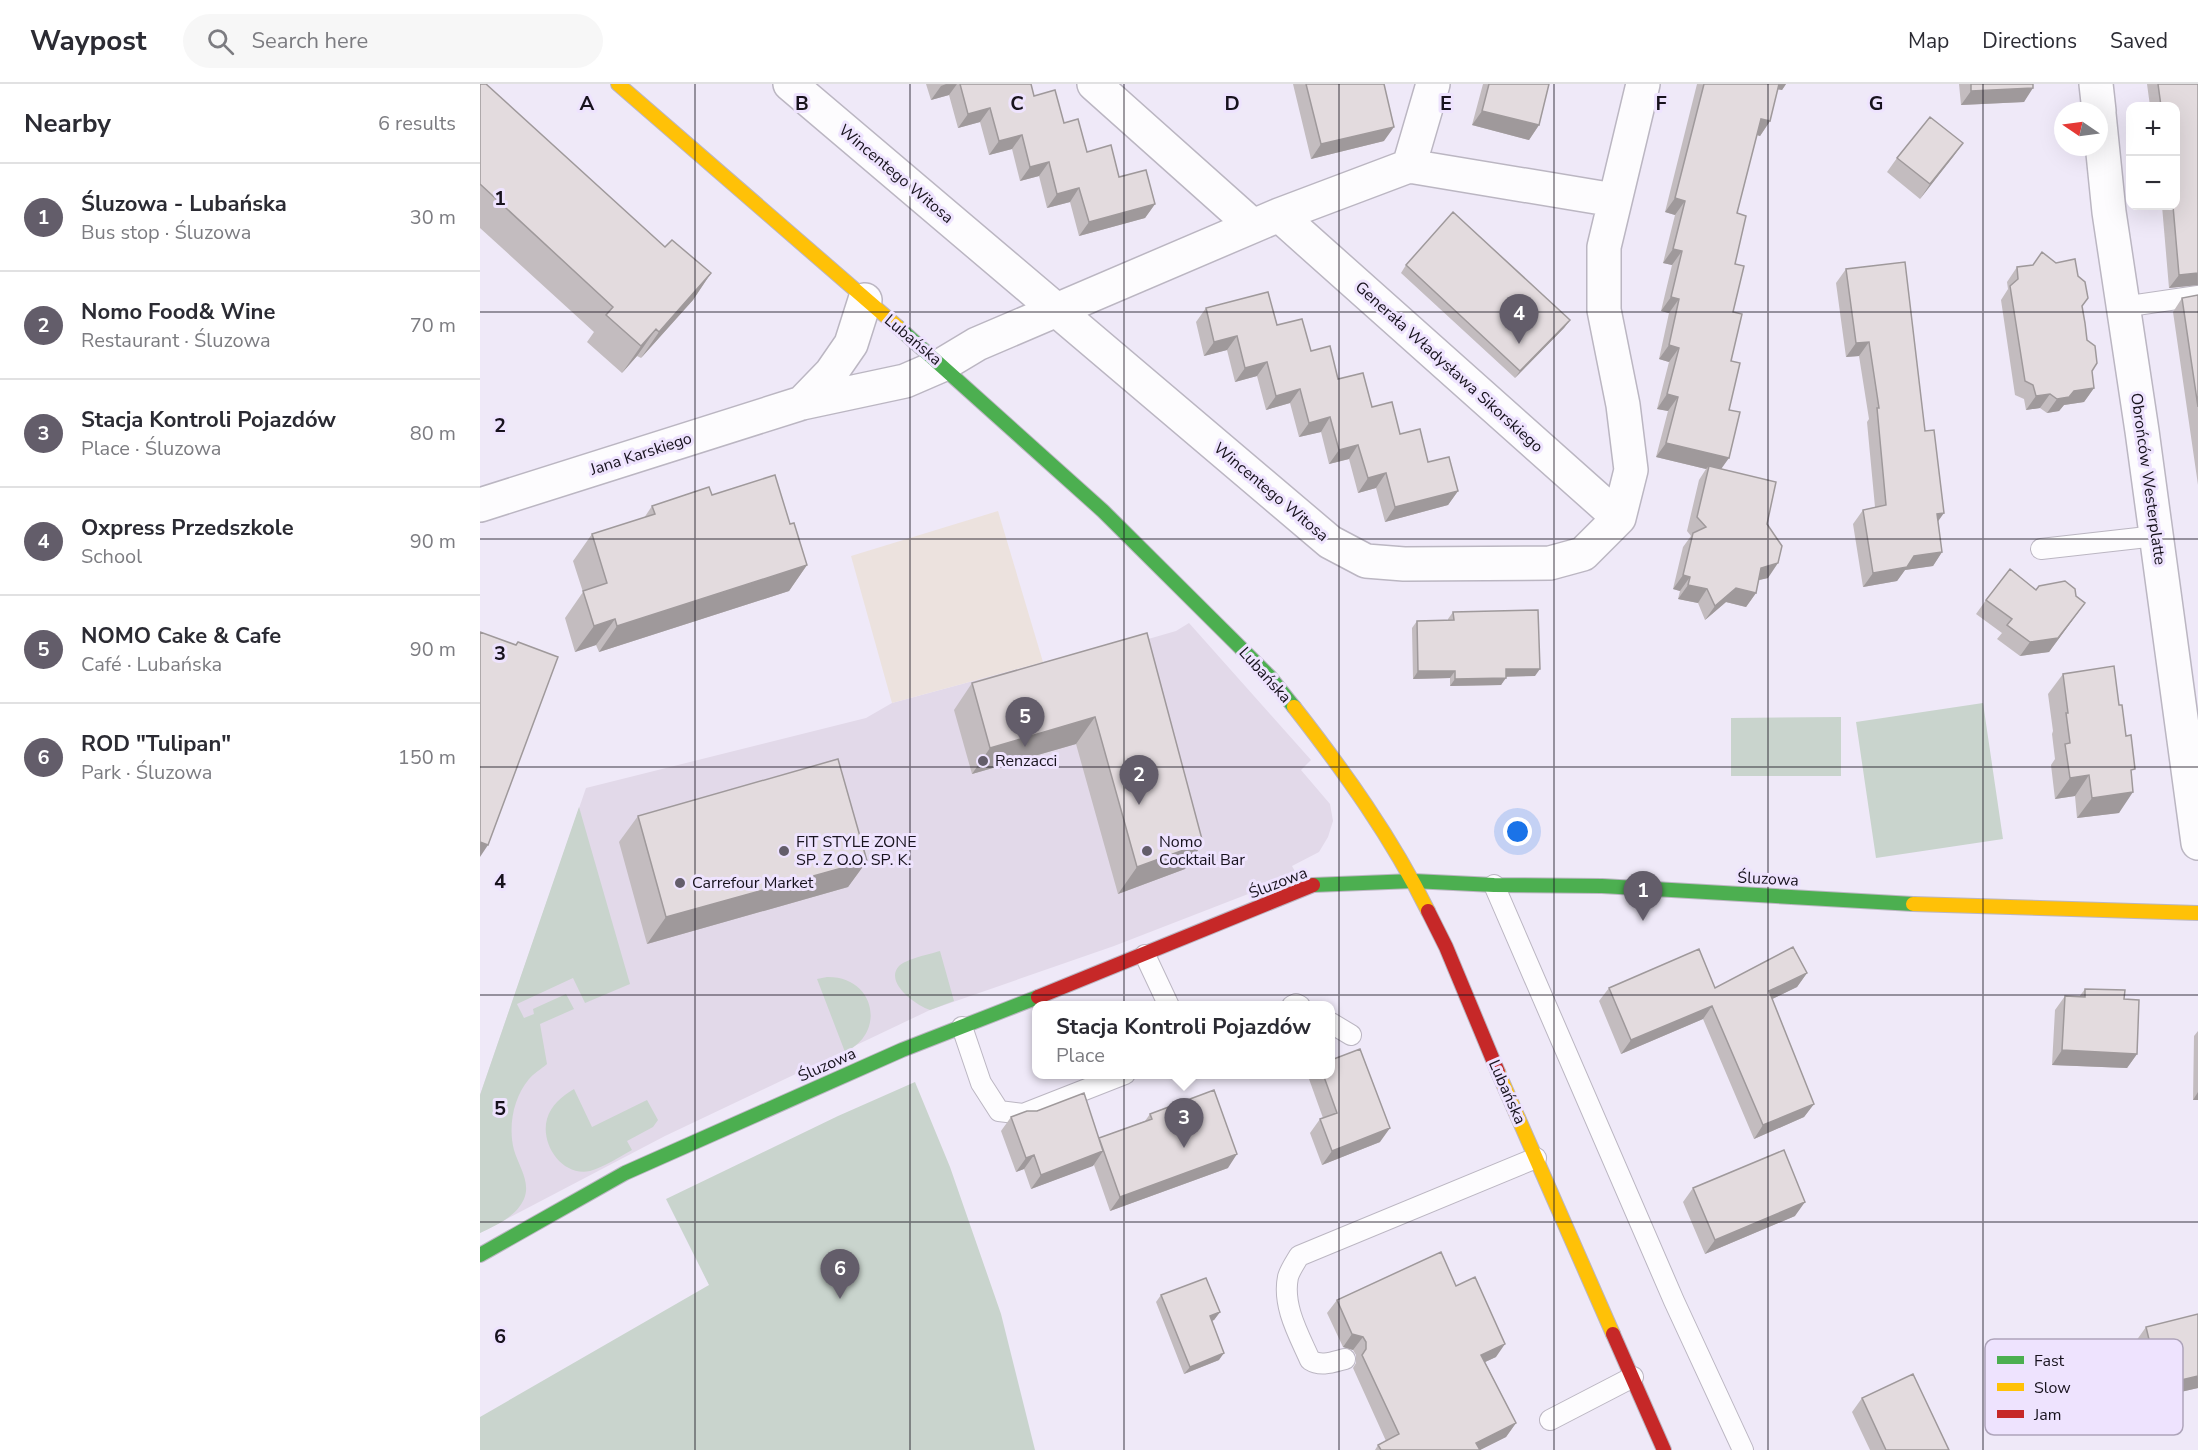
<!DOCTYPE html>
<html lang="en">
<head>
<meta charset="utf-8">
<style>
  :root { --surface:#fff; --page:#f7f7f7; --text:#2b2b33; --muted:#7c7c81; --line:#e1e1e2; --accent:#635d6a }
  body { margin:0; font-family:"Nunito Sans",sans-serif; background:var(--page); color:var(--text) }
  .controls { position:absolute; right:18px; top:18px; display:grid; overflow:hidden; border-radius:12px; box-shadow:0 6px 24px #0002 }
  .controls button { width:54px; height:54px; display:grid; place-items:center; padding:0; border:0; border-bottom:2px solid var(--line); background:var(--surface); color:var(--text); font:30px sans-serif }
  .compass { position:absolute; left:1574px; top:18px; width:54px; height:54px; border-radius:50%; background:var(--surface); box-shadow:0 6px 24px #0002; rotate:283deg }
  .you { position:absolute; left:1038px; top:748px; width:21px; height:21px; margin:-15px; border:4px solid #fff; border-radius:50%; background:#1a73e8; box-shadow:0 0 0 9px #1a73e833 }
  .badge { display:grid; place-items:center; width:39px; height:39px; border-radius:50%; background:var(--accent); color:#fff; font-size:20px; font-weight:700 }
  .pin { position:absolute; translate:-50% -50px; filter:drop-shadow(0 2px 3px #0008) }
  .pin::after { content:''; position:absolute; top:32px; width:21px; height:18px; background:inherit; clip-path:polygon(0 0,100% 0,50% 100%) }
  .popup { position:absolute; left:552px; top:917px; width:303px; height:78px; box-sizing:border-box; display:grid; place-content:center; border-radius:12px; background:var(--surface); filter:drop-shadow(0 2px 4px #0005); font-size:20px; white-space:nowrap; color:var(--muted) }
  .popup b { font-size:22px; color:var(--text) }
  .popup::after { content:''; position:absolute; left:50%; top:100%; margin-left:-12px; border:12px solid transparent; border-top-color:var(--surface) }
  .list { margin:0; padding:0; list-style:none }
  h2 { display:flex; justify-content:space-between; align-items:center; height:78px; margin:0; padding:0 24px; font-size:26px }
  h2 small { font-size:20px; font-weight:400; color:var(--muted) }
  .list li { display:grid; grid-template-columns:39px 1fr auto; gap:18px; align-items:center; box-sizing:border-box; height:108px; padding:0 24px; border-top:2px solid var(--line) }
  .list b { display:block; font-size:22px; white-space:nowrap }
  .list p { margin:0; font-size:20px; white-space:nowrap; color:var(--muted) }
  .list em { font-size:20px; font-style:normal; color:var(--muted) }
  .icon { flex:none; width:33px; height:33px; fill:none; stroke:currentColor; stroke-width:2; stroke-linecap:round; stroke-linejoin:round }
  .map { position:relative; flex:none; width:1718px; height:1366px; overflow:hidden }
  header { display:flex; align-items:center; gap:36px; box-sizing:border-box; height:84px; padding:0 30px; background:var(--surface); border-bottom:2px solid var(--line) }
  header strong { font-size:28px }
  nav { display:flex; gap:33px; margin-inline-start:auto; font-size:21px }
  .search { width:420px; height:54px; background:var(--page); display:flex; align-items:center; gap:15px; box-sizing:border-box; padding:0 21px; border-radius:33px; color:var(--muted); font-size:22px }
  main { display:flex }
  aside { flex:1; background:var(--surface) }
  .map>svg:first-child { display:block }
  .commercial { fill:#e2d9e9 }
  .industrial { fill:#ece2de }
  .green { fill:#c9d4cd }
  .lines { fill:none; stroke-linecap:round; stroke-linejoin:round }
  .lane-casing { stroke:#bbb6c2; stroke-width:22 }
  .street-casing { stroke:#bbb6c2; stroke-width:36 }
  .fast-casing { stroke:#bbb6c2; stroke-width:16 }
  .slow-casing { stroke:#bbb6c2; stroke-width:16 }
  .jam-casing { stroke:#bbb6c2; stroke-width:16 }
  .lane { stroke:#fdfcfe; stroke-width:20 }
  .street { stroke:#fdfcfe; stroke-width:33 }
  .fast { stroke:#4caf50; stroke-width:14 }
  .slow { stroke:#ffc107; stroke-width:14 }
  .jam { stroke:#c62828; stroke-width:14 }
  .wall { fill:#c3bcbf }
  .shaded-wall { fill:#9f999b }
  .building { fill:#e3dbde; stroke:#9f999b; stroke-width:1.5 }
  .grid { fill:none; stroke:#17121d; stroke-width:1.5; stroke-opacity:0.55 }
  .poi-dot { fill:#635d6a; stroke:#eee3fe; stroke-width:2 }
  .labels { text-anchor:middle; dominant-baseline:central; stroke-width:6; stroke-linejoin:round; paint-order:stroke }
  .street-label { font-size:16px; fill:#17121d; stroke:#eee3fe }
  .poi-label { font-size:16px; fill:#17121d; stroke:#eee3fe; text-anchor:start }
  .key { fill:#eee3fe; stroke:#aea4ba; stroke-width:1.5 }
  .key-label { font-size:16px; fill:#17121d }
  .grid-label { font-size:20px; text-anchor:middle; font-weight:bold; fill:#17121d; stroke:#eee3fe; stroke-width:6; stroke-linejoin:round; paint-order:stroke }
</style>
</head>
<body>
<header>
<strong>Waypost</strong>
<div class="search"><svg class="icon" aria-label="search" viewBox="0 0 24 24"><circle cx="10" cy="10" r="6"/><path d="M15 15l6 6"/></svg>Search here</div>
<nav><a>Map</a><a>Directions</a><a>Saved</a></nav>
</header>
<main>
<aside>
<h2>Nearby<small>6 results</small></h2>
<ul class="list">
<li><span class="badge">1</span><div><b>Śluzowa - Lubańska</b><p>Bus stop · Śluzowa</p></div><em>30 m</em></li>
<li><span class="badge">2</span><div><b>Nomo Food&amp; Wine</b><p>Restaurant · Śluzowa</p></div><em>70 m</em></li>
<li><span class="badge">3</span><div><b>Stacja Kontroli Pojazdów</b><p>Place · Śluzowa</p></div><em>80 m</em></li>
<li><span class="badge">4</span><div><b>Oxpress Przedszkole</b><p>School</p></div><em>90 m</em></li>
<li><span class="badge">5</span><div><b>NOMO Cake &amp; Cafe</b><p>Café · Lubańska</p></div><em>90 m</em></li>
<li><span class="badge">6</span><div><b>ROD &quot;Tulipan&quot;</b><p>Park · Śluzowa</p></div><em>150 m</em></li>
</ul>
</aside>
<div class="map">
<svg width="1718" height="1366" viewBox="0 0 1718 1366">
  <rect width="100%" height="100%" fill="#efe9f8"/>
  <!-- commercial -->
  <path class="commercial" d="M709,539L831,676L821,686L850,720L853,737L848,753L839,768L812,782L817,791L634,862L450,926L185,1052L0,1149V1011L106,704L386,634L412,619L563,578L644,562L696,547Z"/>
  <!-- industrial -->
  <path class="industrial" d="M518,427L563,578L412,619L371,472Z"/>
  <!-- green -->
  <path class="green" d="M1503,619L1523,755L1396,774L1376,638Z
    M1361,633V692H1251V634Z
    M99,723L150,900L105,919L93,894L37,920L44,934L54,930L53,925L86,910L94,925L60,940L67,980C61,985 53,990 49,995C33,1014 28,1043 34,1066C39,1083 51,1098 44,1115C36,1133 16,1141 0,1149V1011Z
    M460,867L474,917L450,926C435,921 404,898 419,882C426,875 450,870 460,867Z
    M347,893C395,892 407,949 365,968L337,895Z
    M435,998L470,1083L521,1230L555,1366H0V1333L229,1201L186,1115L358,1032Z
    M94,1005L112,1043L167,1016L178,1036L173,1043L147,1057L152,1066C139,1073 124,1083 110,1087C82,1093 60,1060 67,1035C71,1021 82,1012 94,1005Z"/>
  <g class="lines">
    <!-- lane casing -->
    <g class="lane-casing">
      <path id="lane" d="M1643,223L1718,212
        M1561,465L1676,452
        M1014,801L1194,1217L1263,1366
        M665,871L689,922
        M812,922L816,920L820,922
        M851,939L871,951
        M482,943L501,999L519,1027L543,1030L645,990
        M865,1275C853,1278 841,1283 830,1276C819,1251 802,1222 808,1193C810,1186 815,1179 819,1172L1056,1074
        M1070,1336L1153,1293"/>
    </g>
    <!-- street casing -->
    <g class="street-casing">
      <path id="street" d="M310,0L850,458L886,477L924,480L1070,479L1103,470L1139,434
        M614,0L773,142
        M1616,0L1619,27
        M1619,30L1629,128L1662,347L1718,759
        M929,82L1134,116
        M799,131L1139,434
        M322,319L351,289L371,260L385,216
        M0,421L322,319L425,297L462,281L497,260L799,131L929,82L953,0
        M1139,434L1151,386L1143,321L1124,226V163L1163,0"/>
    </g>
    <!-- fast casing -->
    <g class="fast-casing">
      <path id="fast" d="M418,243L623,427L790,593L814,623
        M833,801L933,797L1014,801L1122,802L1433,820
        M0,1171L145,1089L422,966L558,913"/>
    </g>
    <!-- slow casing -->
    <g class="slow-casing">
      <path id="slow" d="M138,0L418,243
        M814,623C864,687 912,754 948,827
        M1433,820L1718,829
        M1018,988L1133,1250"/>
    </g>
    <!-- jam casing -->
    <g class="jam-casing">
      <path id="jam" d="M948,827L966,863L1018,988
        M558,913L833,801
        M1133,1250L1184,1366"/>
    </g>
    <!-- lane -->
    <use href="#lane" class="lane"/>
    <!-- street -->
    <use href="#street" class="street"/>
    <!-- fast -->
    <use href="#fast" class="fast"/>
    <!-- slow -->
    <use href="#slow" class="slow"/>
    <!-- jam -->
    <use href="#jam" class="jam"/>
  </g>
  <!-- wall -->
  <path class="wall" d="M0,0L185,163L231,189L213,216L161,274L157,272L142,289L107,258L114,248L0,144Z
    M446,0H551L554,12L584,39L607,68L675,120L665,134L599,152L590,118L567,124L559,92L540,97L532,65L509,71L500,38L478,44L469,11L451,16Z
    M813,0H904V57L831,75Z
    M1003,0H1069L1059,41L1049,56L992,41Z
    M1217,0H1306L1302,6L1297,5L1290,37L1280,52L1277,51L1257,129L1249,326L1241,385L1287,440L1288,494L1278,496L1276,509L1266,523L1246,518L1225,536L1218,519L1198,515L1200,507L1193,505L1203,463L1211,452L1207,447L1219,396L1226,385L1176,373L1188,327L1177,325L1189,278L1179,275L1189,229L1181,227L1192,181L1183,179L1195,131L1185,128Z
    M1479,0H1553L1544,18L1481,21Z
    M1667,0H1718V201L1689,204L1682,122H1695V22H1670Z
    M1483,59L1440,115L1407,88L1417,74Z
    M926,181L1090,236L1084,244L1035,294L921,189Z
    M1537,183L1602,222L1614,304L1604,318L1584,321L1579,327L1567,329L1560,324L1546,326L1544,315L1535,311L1521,216L1528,205L1527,198Z
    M1366,185L1445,347L1462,468L1453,482L1425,486L1417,497L1383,503L1373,440L1383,426L1395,423L1387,338L1389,335L1379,272L1366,273L1356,199Z
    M1718,211V401L1693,228L1702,214Z
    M726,224L797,241L831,267L858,295L892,323L920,350L948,378L978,407L968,421L905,438L896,404L878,409L869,375L849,380L841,348L819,353L810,319L786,326L777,292L755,298L747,266L724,272L716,238Z
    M172,422L310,440L327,481L309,507L119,568L116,561L95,568L85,534L103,508L93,477L112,450L164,434Z
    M1556,506L1596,512L1605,519L1569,568L1540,572L1517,555L1522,549L1496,530L1506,516Z
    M973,528L1055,592H1026L1021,601L970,602V594L933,595L932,544L937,537H968V535Z
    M667,549L705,785L638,810L596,660L492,690L474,626L492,599Z
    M1583,590L1651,691L1639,729L1597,734L1595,712L1575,715L1571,681L1575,675L1572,650L1573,647L1568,610Z
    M158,732L387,777L368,803L167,860L139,758Z
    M1327,889L1317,903L1292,915L1334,1020L1324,1033L1274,1055L1223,935L1141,970L1119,917L1129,904H1235Z
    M1605,905L1644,915L1657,970L1647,984L1572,981L1575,926L1585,912L1599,913Z
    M1718,947V1016H1713L1714,952Z
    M832,990H851L900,1058L842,1081L830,1049L840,1035L843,1034L829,995Z
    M670,1030L748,1084L630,1127L614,1081L551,1105L544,1085L536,1088L521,1047L531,1033L619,1054L665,1037Z
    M1213,1104L1315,1132L1225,1170L1203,1118Z
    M976,1202L1016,1273L1005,1278L1036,1339L1026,1353L1000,1366H895L898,1361L906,1357L873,1284L876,1279V1271L873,1266L863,1263L847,1229L857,1216Z
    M681,1211L740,1228L734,1236L732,1237L739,1276L704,1290L676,1218Z
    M1666,1243L1718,1304L1670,1315L1656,1257Z
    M1382,1314L1469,1366H1390L1372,1328Z"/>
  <!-- shaded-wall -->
  <path class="shaded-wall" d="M466,0H477L469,11L451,16L461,2Z
    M1294,0H1306L1302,6L1291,4Z
    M1553,4L1544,18L1481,21L1491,7Z
    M510,24L500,38L478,44L488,30Z
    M1002,27L1059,41L1049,56L992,41Z
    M1281,35L1290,37L1280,52L1271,49Z
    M914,43L904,57L831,75L841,60Z
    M542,51L532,65L509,71L519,57Z
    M1483,59L1473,73L1440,115L1450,100Z
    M569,78L559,92L540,97L550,83Z
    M599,104L590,118L567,124L577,110Z
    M1195,114L1205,117L1195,131L1185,128Z
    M675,120L665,134L599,152L609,138Z
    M1193,165L1202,167L1192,181L1183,179Z
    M231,189L213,216L161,274L179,248Z
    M1718,189V201L1689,204L1699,191Z
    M1191,213L1199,215L1189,229L1181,227Z
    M1090,236L1084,244L1035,294L1040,287Z
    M176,245L157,272L142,289L161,262Z
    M757,252L747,266L724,272L734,258Z
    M1389,258L1379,272L1366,273L1376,259Z
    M1189,261L1199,264L1189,278L1179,275Z
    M787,278L777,292L755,298L765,284Z
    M1614,304L1604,318L1584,321L1579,327L1567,329L1577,315L1594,307Z
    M820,305L810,319L786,326L796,312Z
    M1187,310L1198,313L1188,327L1177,325Z
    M1570,310L1560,324L1546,326L1556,312Z
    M850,333L841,348L819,353L829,339Z
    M1186,359L1249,374L1239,388L1229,382L1226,385L1176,373Z
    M878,361L869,375L849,380L859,366Z
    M906,389L896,404L878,409L888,394Z
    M978,407L968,421L905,438L915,423Z
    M1464,429L1454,443L1457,430Z
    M1462,468L1453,482L1425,486L1417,497L1383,503L1393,489L1434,472Z
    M1298,479L1288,494L1271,498L1281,484Z
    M327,481L309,507L119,568L137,542Z
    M1203,491L1210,493L1200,507L1193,505Z
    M1208,501L1227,505L1218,519L1198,515Z
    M1256,504L1276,509L1266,523L1246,518L1225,536L1235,522Z
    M1605,519L1569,568L1540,572L1550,558Z
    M135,535L116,561L95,568L114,542Z
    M1026,585H1060L1055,592L1021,593Z
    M938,587H975L970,594L933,595Z
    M1026,594L1021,601L970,602L975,595Z
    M615,633L596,660L492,690L510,664Z
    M1609,691L1595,712L1575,715L1590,694Z
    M1653,708L1639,729L1597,734L1612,714Z
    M0,758L8,761L0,773Z
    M723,759L705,785L638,810L657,783Z
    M387,777L368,803L167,860L186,833Z
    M1327,889L1317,903L1280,921L1289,907Z
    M1232,922L1223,935L1141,970L1151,956Z
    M1582,966L1657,970L1647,984L1572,981Z
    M1718,1008V1016H1713Z
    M1334,1020L1324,1033L1274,1055L1283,1041Z
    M910,1044L900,1058L842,1081L852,1067Z
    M623,1067L613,1082L551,1105L561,1091Z
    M757,1070L748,1084L630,1127L640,1113Z
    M554,1071L544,1085L536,1088L546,1074Z
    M1325,1118L1315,1132L1225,1170L1235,1156Z
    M740,1228L734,1236L725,1239L730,1232Z
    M872,1250L883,1253L873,1266L863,1263Z
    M1025,1260L1016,1273L992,1284L1001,1271Z
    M744,1269L739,1276L704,1290L710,1283Z
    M1718,1292V1304L1670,1315L1680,1301Z
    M1036,1339L1026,1353L1000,1366L996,1359Z"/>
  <!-- building -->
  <path class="building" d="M0,0H6L185,163L192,156L231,189L179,248L176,245L161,262L126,231L133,223L0,100Z
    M480,0H551L554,12L575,6L584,39L598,35L607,68L631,61L639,93L666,86L675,120L609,138L599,104L577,110L569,78L550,83L542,51L519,57L510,24L488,30Z
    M826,0H904L914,43L841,60Z
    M1009,0H1069L1059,41L1002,27Z
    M1224,0H1299L1290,37L1281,35L1257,129L1266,132L1255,180L1264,182L1253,228L1262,230L1251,277L1260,279L1249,326L1260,328L1249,374L1186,359L1198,313L1187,310L1199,264L1189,261L1199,215L1191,213L1202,167L1193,165L1205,117L1195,114Z
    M1491,0H1553V4L1491,7Z
    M1678,0H1718V189L1699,191L1693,122H1695V22H1681Z
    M1450,33L1483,59L1450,100L1417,74Z
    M973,128L1090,236L1040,287L926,181Z
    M1562,168L1576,179L1595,175L1598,192L1605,198L1608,214L1602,222L1605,239L1607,256L1615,262L1617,279L1612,287L1614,304L1594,307L1589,313L1577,315L1570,310L1556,312L1553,301L1545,297L1530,202L1538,195L1537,183L1553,181Z
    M1425,178L1445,347L1454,346L1464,429L1457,430L1462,468L1434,472L1427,483L1393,489L1383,426L1406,421L1397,324H1399L1389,258L1376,259L1366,185Z
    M788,208L797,241L822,235L831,267L850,262L858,295L883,289L892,323L912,318L920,350L940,345L948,378L969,373L978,407L915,423L906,389L888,394L878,361L859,366L850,333L829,339L820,305L796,312L787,278L765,284L757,252L734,258L726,224Z
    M1718,211V323L1702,214Z
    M1229,382L1296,398L1287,440L1302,462L1298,479L1281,484L1276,509L1256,504L1235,522L1227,505L1208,501L1210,493L1203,491L1213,449L1226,443L1217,433Z
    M295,391L310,440L314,439L327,481L137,542L135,535L114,542L103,507L127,499L112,450L175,430L172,422L229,403L232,411Z
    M1530,485L1556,506L1559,502L1585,497L1595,505L1596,512L1605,519L1578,554L1550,558L1527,541L1532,535L1506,516Z
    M1058,526L1060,585H1026V594L975,595V587H938L937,537L974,536L973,528Z
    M0,548L36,561L38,558L78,573L8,761L0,758Z
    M667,549L723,759L657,783L615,633L510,664L492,599Z
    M1634,582L1639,621H1642L1646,652L1651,651L1655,685L1651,686L1653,708L1612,714L1609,691L1590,694L1585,660L1590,659L1586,629H1588L1583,590Z
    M358,675L387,777L186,833L158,732Z
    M1313,863L1327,889L1289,907L1334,1020L1283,1041L1232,922L1151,956L1129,904L1219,865L1235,904Z
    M1605,905L1645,906L1644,915L1659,916L1657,970L1582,966L1585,912L1605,913Z
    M880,965L910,1044L852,1067L840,1035L857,1029L843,990H851V976Z
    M734,1006L757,1070L640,1113L619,1054L672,1035L670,1030Z
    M604,1009L623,1067L561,1091L554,1071L546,1074L531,1033L547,1027H557Z
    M1304,1066L1325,1118L1235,1156L1213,1104Z
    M961,1168L976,1202L995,1193L1025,1260L1001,1271L1036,1339L996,1359L1000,1366H901L898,1361L919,1350L882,1271L886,1265V1258L883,1253L872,1250L857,1216Z
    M726,1194L740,1228L730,1232L744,1269L710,1283L681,1211Z
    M1718,1230V1292L1680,1301L1666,1243Z
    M1433,1290L1469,1366H1406L1382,1314Z"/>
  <!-- grid -->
  <path class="grid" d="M215,0V1366M430,0V1366M644,0V1366M859,0V1366M1074,0V1366M1288,0V1366M1503,0V1366M0,228H1718M0,455H1718M0,683H1718M0,911H1718M0,1138H1718"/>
  <!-- markers -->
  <g class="poi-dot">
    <circle cx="503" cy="677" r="6"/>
    <circle cx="304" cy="767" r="6"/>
    <circle cx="667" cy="767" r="6"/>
    <circle cx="200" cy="799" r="6"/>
  </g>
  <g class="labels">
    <!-- street labels -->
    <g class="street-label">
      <text transform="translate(416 90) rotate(40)">Wincentego Witosa</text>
      <text transform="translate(433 256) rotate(40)">Lubańska</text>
      <text transform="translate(969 283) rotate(42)">Generała Władysława Sikorskiego</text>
      <text transform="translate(161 370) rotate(-18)">Jana Karskiego</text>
      <text transform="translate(1668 395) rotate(82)">Obrońców Westerplatte</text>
      <text transform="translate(791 408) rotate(40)">Wincentego Witosa</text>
      <text transform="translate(785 591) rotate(48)">Lubańska</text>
      <text transform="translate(1288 795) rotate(3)">Śluzowa</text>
      <text transform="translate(798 799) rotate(-21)">Śluzowa</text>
      <text transform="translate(347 981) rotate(-24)">Śluzowa</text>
      <text transform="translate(1027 1008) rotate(66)">Lubańska</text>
    </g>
    <!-- poi labels -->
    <g class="poi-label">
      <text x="515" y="677">Renzacci</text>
      <text x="316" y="758">FIT STYLE ZONE<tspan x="316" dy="18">SP. Z O.O. SP. K.</tspan></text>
      <text x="679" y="758">Nomo<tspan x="679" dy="18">Cocktail Bar</tspan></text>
      <text x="212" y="799">Carrefour Market</text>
    </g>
  </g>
  <!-- legend -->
  <rect x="1505" y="1255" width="198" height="96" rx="9" class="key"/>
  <rect x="1517" y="1272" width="27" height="8" fill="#4caf50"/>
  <rect x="1517" y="1299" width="27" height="8" fill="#ffc107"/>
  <rect x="1517" y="1326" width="27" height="8" fill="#c62828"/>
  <g class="key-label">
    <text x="1554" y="1282">Fast</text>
    <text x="1554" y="1309">Slow</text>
    <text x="1554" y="1336">Jam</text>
  </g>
  <g class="grid-label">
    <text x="107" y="26">A</text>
    <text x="322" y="26">B</text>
    <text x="537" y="26">C</text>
    <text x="752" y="26">D</text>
    <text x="966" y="26">E</text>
    <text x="1181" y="26">F</text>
    <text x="1396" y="26">G</text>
    <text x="20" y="121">1</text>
    <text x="20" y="348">2</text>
    <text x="20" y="576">3</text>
    <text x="20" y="804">4</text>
    <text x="20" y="1031">5</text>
    <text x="20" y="1259">6</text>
  </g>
</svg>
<div class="controls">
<button>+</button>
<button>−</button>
</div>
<svg class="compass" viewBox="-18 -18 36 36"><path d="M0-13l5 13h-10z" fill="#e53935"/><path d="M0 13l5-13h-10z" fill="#7c7c81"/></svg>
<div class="you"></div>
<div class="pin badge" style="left:1163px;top:837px">1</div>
<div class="pin badge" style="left:659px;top:721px">2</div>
<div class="pin badge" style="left:704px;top:1064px">3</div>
<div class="popup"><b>Stacja Kontroli Pojazdów</b>Place</div>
<div class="pin badge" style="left:1039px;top:260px">4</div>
<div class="pin badge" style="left:545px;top:663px">5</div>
<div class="pin badge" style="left:360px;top:1215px">6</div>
</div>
</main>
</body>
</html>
